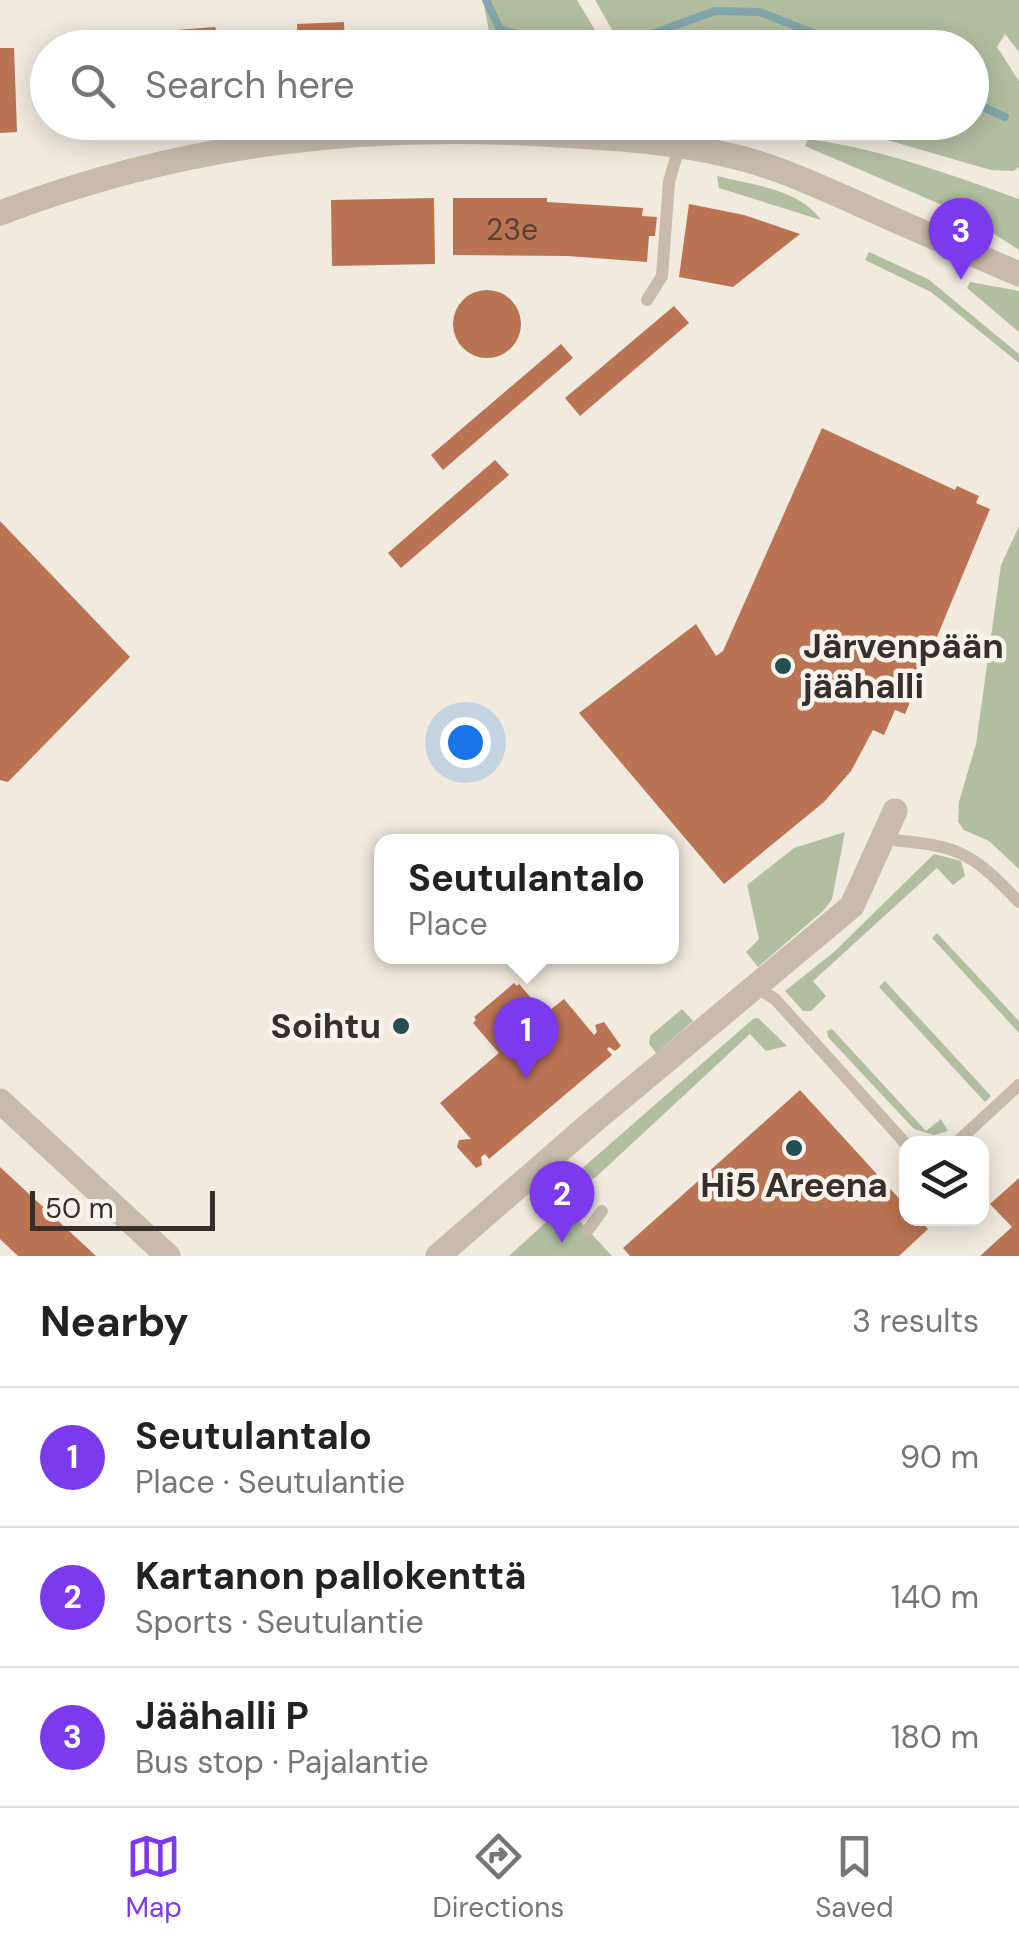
<!DOCTYPE html>
<html lang="en">
<head>
<meta charset="utf-8">
<style>
  :root { --surface:#fff; --page:#f2f2f2; --text:#222; --muted:#767676; --line:#e0e0e0; --accent:#7c3aed }
  body { margin:0; font-family:"DM Sans",sans-serif; background:var(--page); color:var(--text) }
  .controls { position:absolute; right:30px; bottom:30px; display:grid; overflow:hidden; border-radius:20px; box-shadow:0 5px 25px #0003 }
  .controls button { width:90px; height:90px; display:grid; place-items:center; padding:0; border:0; border-bottom:2px solid var(--line); background:var(--surface); color:var(--text); font:50px sans-serif }
  .scale { position:absolute; left:30px; bottom:25px; width:185px; box-sizing:border-box; padding-left:10px; border:5px solid #362f2a; border-top:0; font-size:28px; line-height:35px; white-space:nowrap; color:#362f2a; -webkit-text-stroke:8px #f8f3eb; paint-order:stroke }
  .you { position:absolute; left:465px; top:742px; width:35px; height:35px; margin:-25px; border:8px solid #fff; border-radius:50%; background:#1a73e8; box-shadow:0 0 0 15px #1a73e833 }
  .badge { display:grid; place-items:center; width:65px; height:65px; border-radius:50%; background:var(--accent); color:#fff; font-size:32px; font-weight:700 }
  .pin { position:absolute; translate:-50% -82px; filter:drop-shadow(0 2px 5px #0008) }
  .pin::after { content:''; position:absolute; top:52px; width:35px; height:30px; background:inherit; clip-path:polygon(0 0,100% 0,50% 100%) }
  .popup { position:absolute; left:374px; top:834px; width:305px; height:130px; box-sizing:border-box; display:grid; place-content:center; border-radius:20px; background:var(--surface); filter:drop-shadow(0 2px 8px #0005); font-size:32px; white-space:nowrap; color:var(--muted) }
  .popup b { font-size:38px; color:var(--text) }
  .popup::after { content:''; position:absolute; left:50%; top:100%; margin-left:-20px; border:20px solid transparent; border-top-color:var(--surface) }
  .list { margin:0; padding:0; list-style:none }
  h2 { display:flex; justify-content:space-between; align-items:center; height:130px; margin:0; padding:0 40px; font-size:42px }
  h2 small { font-size:32px; font-weight:400; color:var(--muted) }
  .list li { display:grid; grid-template-columns:65px 1fr auto; gap:30px; align-items:center; box-sizing:border-box; height:140px; padding:0 40px; border-top:2px solid var(--line) }
  .list b { display:block; font-size:38px; white-space:nowrap }
  .list p { margin:0; font-size:32px; white-space:nowrap; color:var(--muted) }
  .list em { font-size:32px; font-style:normal; color:var(--muted) }
  .icon { flex:none; width:55px; height:55px; fill:none; stroke:currentColor; stroke-width:2; stroke-linecap:round; stroke-linejoin:round }
  .map { position:relative; flex:none; width:1019px; height:1256px; overflow:hidden }
  .search { position:absolute; background:var(--surface); box-shadow:0 5px 25px #0003; left:30px; right:30px; top:30px; height:110px; display:flex; align-items:center; gap:25px; box-sizing:border-box; padding:0 35px; border-radius:55px; color:var(--muted); font-size:38px }
  .sheet { height:550px; background:var(--surface) }
  nav { display:flex; justify-content:space-around; align-items:center; box-sizing:border-box; height:140px; border-top:2px solid var(--line); background:var(--surface); font-size:28px; color:var(--muted) }
  nav a { display:grid; justify-items:center; gap:5px }
  nav .on { color:var(--accent) }
  .map>svg:first-child { display:block }
  .green { fill:#b2bea0 }
  .lines { fill:none; stroke-linecap:round; stroke-linejoin:round }
  .stream { stroke:#81a6ab; stroke-width:8 }
  .building { fill:#ba7453 }
  .service { stroke:#c8bbac; stroke-width:12 }
  .minor { stroke:#c8bbac; stroke-width:25 }
  .tertiary { stroke:#c8bbac; stroke-width:25 }
  .poi-dot { fill:#244d54; stroke:#f8f3eb; stroke-width:4 }
  .labels { text-anchor:middle; dominant-baseline:central; stroke-width:9; stroke-linejoin:round; paint-order:stroke }
  .number-label { font-size:30px; fill:#574034 }
  .poi-label { font-size:35px; font-weight:bold; fill:#362f2a; stroke:#f8f3eb; text-anchor:start }
</style>
</head>
<body>
<div class="map">
<svg width="1019" height="1256" viewBox="0 0 1019 1256">
  <rect width="100%" height="100%" fill="#f0eadf"/>
  <!-- green -->
  <path class="green" d="M483,0H577L605,47H492Z
    M595,0H1019V52L1005,34L997,47L1019,81V167L1013,171L991,170L828,123L972,122V48L622,47Z
    M808,139C881,149 949,174 1019,199V250L963,214L805,146Z
    M717,176C753,185 799,189 821,220L719,188Z
    M869,252L928,279L1019,354V363L931,292L865,260Z
    M970,282L1019,291V332L967,288Z
    M1019,526V869L989,841L964,830L958,822L959,802L976,744L1001,565Z
    M845,832L832,899L823,911L758,967L746,952L759,939L747,885L794,848Z
    M934,854L961,861L965,876L953,885L937,868L813,981L826,996L811,1011H803L785,991L834,952Z
    M937,933L1019,1021V1033L932,938Z
    M885,981L991,1096L985,1102L879,987Z
    M682,1009L693,1021L656,1053L649,1044L650,1036Z
    M758,1018L787,1046L766,1051L750,1034L596,1177L587,1182L578,1172L753,1019Z
    M832,1029L926,1131L941,1119L948,1131L934,1135L914,1129L828,1037L827,1031Z
    M565,1205L612,1256H509Z"/>
  <g class="lines">
    <!-- stream -->
    <path class="stream" d="M486,0L500,29L565,48
      M624,44L715,11L760,12L851,48
      M972,102L1005,117"/>
  </g>
  <!-- building -->
  <path class="building" d="M344,22L345,48H298L297,24Z
    M215,27L225,48H157L149,32Z
    M102,33L103,48H66V36Z
    M430,35L466,36V48H429Z
    M0,48H14L17,132L0,133Z
    M434,198L435,264L332,266L331,200Z
    M453,198H547V202L643,208L642,216L657,217L655,236H649L647,262L568,256L453,255Z
    M689,204L744,215L800,234L733,287L679,277Z
    M453 324a34 34 0 1 1 68 0a34 34 0 1 1-68 0Z
    M674,306L689,323L580,416L565,398Z
    M561,344L573,358L443,470L431,455Z
    M822,428L955,490L957,486L979,496L976,503L990,509L905,714L895,710L884,735L873,730L851,771L824,802L724,884L579,713L696,624L716,656L723,651Z
    M495,460L509,475L401,568L388,553Z
    M0,521L130,657L8,782L0,780Z
    M514,983L517,986L519,984L545,1014L564,999L594,1035L597,1032L595,1025L604,1022L621,1046L615,1051L609,1047L607,1049L612,1055L489,1159L485,1154L481,1157L482,1165L476,1168L457,1147L459,1140L471,1139L440,1103L499,1053L473,1023L476,1020L474,1017Z
    M800,1090L906,1206V1218H918L928,1229L899,1256H630L623,1248Z
    M0,1167L96,1256H18L0,1239Z
    M1019,1178V1256H980L1012,1227L990,1204Z"/>
  <g class="lines">
    <!-- service -->
    <path class="service" d="M647,300L662,276L669,182L679,147
      M883,839C956,846 968,848 1019,902
      M755,987L775,999L906,1144
      M955,1144L1019,1085
      M588,1230L602,1211"/>
    <!-- minor -->
    <path class="minor" d="M438,1256L590,1124L852,906L895,811"/>
    <!-- tertiary -->
    <path class="tertiary" d="M0,213C183,143 364,122 559,135C616,138 675,142 732,156C776,166 818,186 859,204C912,228 966,251 1019,274
      M0,1101L168,1256"/>
  </g>
  <!-- markers -->
  <g class="poi-dot">
    <circle cx="783" cy="666" r="10"/>
    <circle cx="401" cy="1026" r="10"/>
    <circle cx="794" cy="1148" r="10"/>
  </g>
  <g class="labels">
    <!-- number labels -->
    <g class="number-label">
      <text x="512" y="229">23e</text>
    </g>
    <!-- poi labels -->
    <g class="poi-label">
      <text x="803" y="646">Järvenpään<tspan x="803" dy="40">jäähalli</tspan></text>
      <text x="381" y="1026" text-anchor="end">Soihtu</text>
      <text x="794" y="1185" text-anchor="middle">Hi5 Areena</text>
    </g>
  </g>
</svg>
<div class="controls">
<button><svg class="icon" aria-label="layers" viewBox="0 0 24 24"><path d="M12 4l9 5-9 5-9-5zM3 14l9 5 9-5"/></svg></button>
</div>
<div class="scale">50 m</div>
<div class="you"></div>
<div class="pin badge" style="left:526px;top:1079px">1</div>
<div class="popup"><b>Seutulantalo</b>Place</div>
<div class="pin badge" style="left:562px;top:1243px">2</div>
<div class="pin badge" style="left:961px;top:280px">3</div>
<div class="search"><svg class="icon" aria-label="search" viewBox="0 0 24 24"><circle cx="10" cy="10" r="6"/><path d="M15 15l6 6"/></svg>Search here</div>
</div>
<section class="sheet">
<h2>Nearby<small>3 results</small></h2>
<ul class="list">
<li><span class="badge">1</span><div><b>Seutulantalo</b><p>Place · Seutulantie</p></div><em>90 m</em></li>
<li><span class="badge">2</span><div><b>Kartanon pallokenttä</b><p>Sports · Seutulantie</p></div><em>140 m</em></li>
<li><span class="badge">3</span><div><b>Jäähalli P</b><p>Bus stop · Pajalantie</p></div><em>180 m</em></li>
</ul>
</section>
<nav>
<a class="on"><svg class="icon" aria-label="map" viewBox="0 0 24 24"><path d="M3 6l6-2 6 2 6-2v14l-6 2-6-2-6 2zM9 4v14M15 6v14"/></svg>Map</a>
<a><svg class="icon" aria-label="directions" viewBox="0 0 24 24"><path d="M12 3l9 9-9 9-9-9zM9 14v-3h6M13 9l2 2-2 2"/></svg>Directions</a>
<a><svg class="icon" aria-label="saved" viewBox="0 0 24 24"><path d="M7 4h10v16l-5-4-5 4z"/></svg>Saved</a>
</nav>
</body>
</html>
